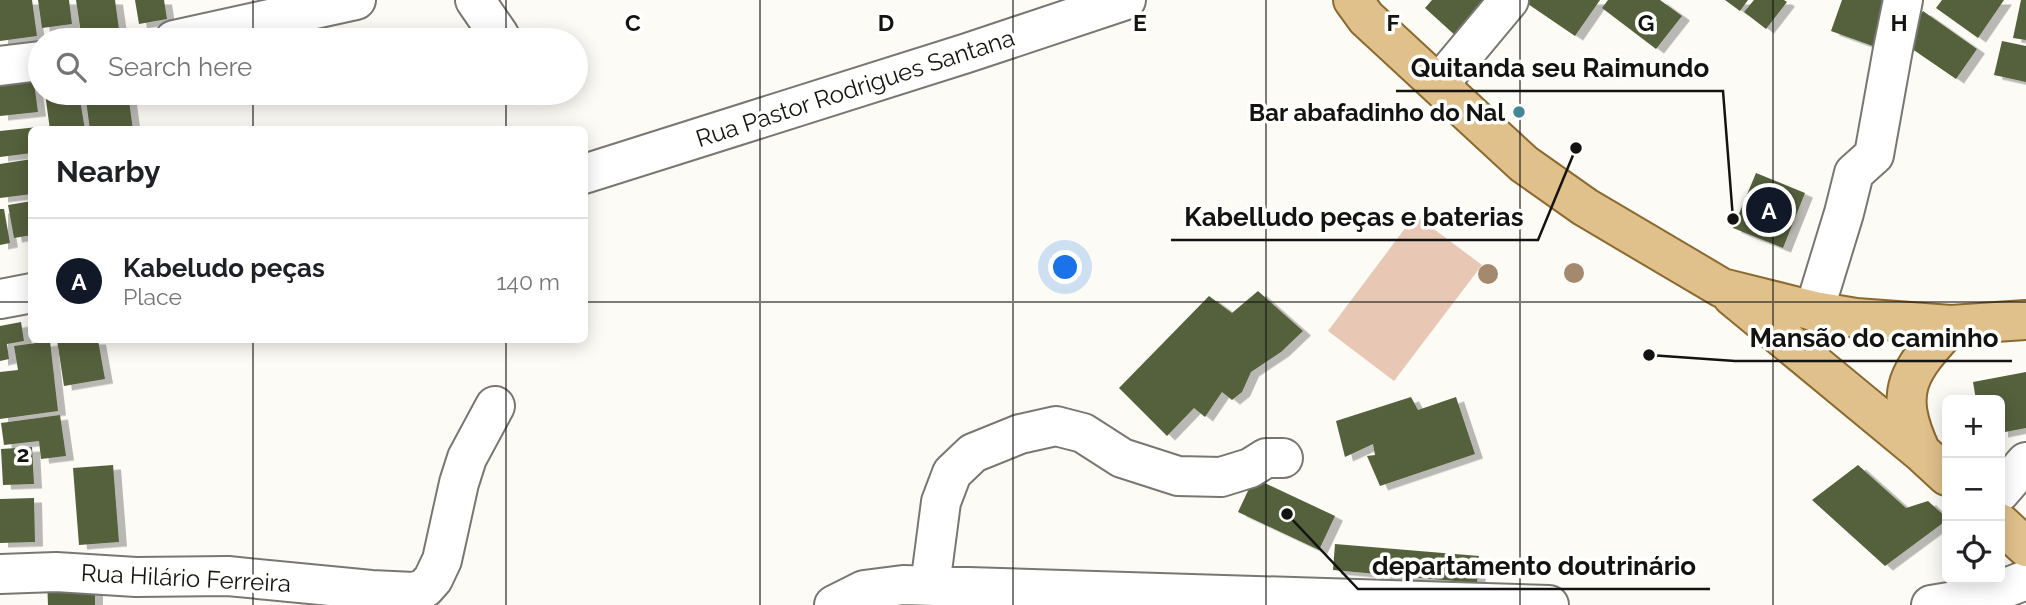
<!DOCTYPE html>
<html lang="en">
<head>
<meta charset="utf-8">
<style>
  :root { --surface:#fff; --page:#f6f6f6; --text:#202124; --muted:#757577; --line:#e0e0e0; --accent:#111827 }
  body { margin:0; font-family:Raleway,sans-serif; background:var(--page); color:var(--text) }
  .controls { position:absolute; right:21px; bottom:21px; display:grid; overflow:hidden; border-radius:10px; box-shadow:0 4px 18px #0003 }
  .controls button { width:63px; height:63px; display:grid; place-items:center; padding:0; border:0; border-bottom:2px solid var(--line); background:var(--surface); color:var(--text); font:35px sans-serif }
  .you { position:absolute; left:1066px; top:268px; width:24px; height:24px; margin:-18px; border:5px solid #fff; border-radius:50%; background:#1a73e8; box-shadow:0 0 0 10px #1a73e833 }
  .badge { display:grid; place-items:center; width:46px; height:46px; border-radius:50%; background:var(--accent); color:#fff; font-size:23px; font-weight:700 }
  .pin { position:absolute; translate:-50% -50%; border:4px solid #fff; box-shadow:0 2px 7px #0006 }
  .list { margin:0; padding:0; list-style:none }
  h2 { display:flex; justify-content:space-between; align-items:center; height:91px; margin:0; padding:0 28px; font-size:30px }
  h2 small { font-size:23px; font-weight:400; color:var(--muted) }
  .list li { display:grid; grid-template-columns:46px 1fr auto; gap:21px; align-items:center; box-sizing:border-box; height:126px; padding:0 28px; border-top:2px solid var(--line) }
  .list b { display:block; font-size:26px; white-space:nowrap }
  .list p { margin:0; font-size:23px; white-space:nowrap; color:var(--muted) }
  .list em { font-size:23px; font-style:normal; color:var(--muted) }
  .icon { flex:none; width:38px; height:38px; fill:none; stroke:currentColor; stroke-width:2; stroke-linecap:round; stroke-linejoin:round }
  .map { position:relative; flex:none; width:2026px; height:605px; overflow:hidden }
  .search { position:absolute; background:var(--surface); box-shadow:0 4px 18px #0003; left:28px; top:28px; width:560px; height:77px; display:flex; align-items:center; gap:18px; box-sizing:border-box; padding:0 24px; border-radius:38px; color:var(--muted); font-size:26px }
  .panel { position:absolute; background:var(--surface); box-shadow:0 4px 18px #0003; left:28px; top:126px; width:560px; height:217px; border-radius:10px }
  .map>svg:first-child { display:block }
  .green { fill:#e8c8b4 }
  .building { fill:#55613c; filter:url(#shadow) }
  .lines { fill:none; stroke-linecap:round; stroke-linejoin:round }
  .minor-casing { stroke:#787772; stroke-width:42 }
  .major-casing { stroke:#8b692f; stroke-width:42 }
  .minor { stroke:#fff; stroke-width:38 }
  .major { stroke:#e0c18c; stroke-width:38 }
  .tree { fill:#a4896f }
  .grid { fill:none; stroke:#131311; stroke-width:2; stroke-opacity:0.55 }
  .poi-dot { fill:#438796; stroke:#fffffe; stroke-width:2.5 }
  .labels { text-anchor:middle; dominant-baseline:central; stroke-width:7; stroke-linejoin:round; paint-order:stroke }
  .street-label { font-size:24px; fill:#131311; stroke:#fffffe }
  .poi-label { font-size:24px; font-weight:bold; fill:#131311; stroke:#fffffe; text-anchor:end }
  .grid-label { font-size:23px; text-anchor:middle; font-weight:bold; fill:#131311; stroke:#fffffe; stroke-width:7; stroke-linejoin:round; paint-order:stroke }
  .leader { fill:none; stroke:#131311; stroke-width:2.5 }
  .callout-dot { fill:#131311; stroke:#fffffe; stroke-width:2.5 }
  .callout-label { font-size:26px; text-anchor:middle; font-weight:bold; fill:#131311; stroke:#fffffe; stroke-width:7; stroke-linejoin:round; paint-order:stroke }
</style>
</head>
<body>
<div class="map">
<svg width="2026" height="605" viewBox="0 0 2026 605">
  <defs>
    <filter id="shadow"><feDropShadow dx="8" dy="4.5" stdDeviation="0" flood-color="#0004"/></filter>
  </defs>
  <rect width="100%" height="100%" fill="#fcfbf6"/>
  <!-- green -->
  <path class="green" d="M1415,215L1482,265L1394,381L1328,331Z"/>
  <!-- building -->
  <path class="building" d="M0,0H32L37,36L0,41Z
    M38,0H69L72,24L42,28Z
    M76,0H115L119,29L81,34Z
    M135,0H164L167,19L139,24Z
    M1432,0H1492L1457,37L1425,8Z
    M1527,0H1600L1575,36L1525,2Z
    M1608,0H1660L1682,16L1656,49L1602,8Z
    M1725,0H1748L1740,11Z
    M1754,0H1784L1787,2L1766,29L1744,12Z
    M1842,0H1881L1896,5L1881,49L1831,31Z
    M1942,0H2004L1978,38L1936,8Z
    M2021,0H2026V40L2013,38Z
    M1923,11L1977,49L1956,79L1902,42Z
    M2002,41L2026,46V82L1994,75Z
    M32,68L38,112L0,116V72Z
    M45,93H79L85,130H50Z
    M85,93H128L133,130H90Z
    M38,127V130H32V153L0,157V131Z
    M32,159V194L0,198V164Z
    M1756,173L1805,193L1783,248L1733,228Z
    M32,201V235L14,238L8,205Z
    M0,209H4L10,243L0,245Z
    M1258,291L1303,331L1281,352L1251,372L1242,392L1232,400L1222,392L1205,417L1194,408L1167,436L1119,388L1209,296L1232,313Z
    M21,322L24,341L7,344L9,359L0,361V326Z
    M57,340H98L105,379L64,386Z
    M50,341L58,411L0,419V372L18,370L14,346Z
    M2026,372V428L2000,433V400H1976L1973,382Z
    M1411,397L1418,410L1456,397L1475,454L1380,486L1367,456L1375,455L1373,444L1345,457L1336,421Z
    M60,415L66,456L41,459L39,441L4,445L1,423Z
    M32,447L34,484L3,485L1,449Z
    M113,465L119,542L79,545L73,468Z
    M1858,465L1906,508L1928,501L1947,518V520L1885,566L1812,500Z
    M1254,478L1335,516L1319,550L1238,512Z
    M34,498L35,542L0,543V499Z
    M1335,544L1479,556L1477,583L1333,570Z
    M95,579V605H48L47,580Z"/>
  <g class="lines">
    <!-- minor casing -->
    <g class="minor-casing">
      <path id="minor" d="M475,0L499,35
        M174,40L356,0
        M0,66L40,61
        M1439,84L1509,0
        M584,174L967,53L1126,0
        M0,299L32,293
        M1814,311L1844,213L1854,173L1874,155L1893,49L1903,0
        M2000,492L2026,462
        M0,574L56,572L136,577L228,576L371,590L414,592L425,588L433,579L442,560L459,483L467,458L495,406
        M930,586L941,502L952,473L973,453L1020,434L1056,426L1083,433L1122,458L1178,476L1221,477L1250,468L1266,458H1283
        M834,605L864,590L903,585L1549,605
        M1931,605L1985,596L2026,580"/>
    </g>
    <!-- major casing -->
    <g class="major-casing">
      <path id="major" d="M1353,0L1366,18L1524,164L1585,207L1722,288L1814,311L1856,318L1951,325L2026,320
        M1732,296L1921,452L1947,476
        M1921,452C1892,390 1909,371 1951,325
        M2000,523L2026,547"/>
    </g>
    <!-- minor -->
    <use href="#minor" class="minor"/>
    <!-- major -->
    <use href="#major" class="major"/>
  </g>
  <!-- trees -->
  <g class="tree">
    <circle cx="1574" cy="273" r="10"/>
    <circle cx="1488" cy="274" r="10"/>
  </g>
  <!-- grid -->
  <path class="grid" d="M253,0V40M506,0V40M760,0V605M1013,0V605M1266,0V605M1520,0V605M1773,0V605M253,93V130M506,93V130M0,302H32M584,302H2026M253,340V605M506,340V605"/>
  <!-- markers -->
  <circle class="poi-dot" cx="1519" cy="112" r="7"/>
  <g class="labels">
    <!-- street labels -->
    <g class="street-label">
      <text transform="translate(855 88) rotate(-18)">Rua Pastor Rodrigues Santana</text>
      <text transform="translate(186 578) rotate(3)">Rua Hilário Ferreira</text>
    </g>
    <!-- poi labels -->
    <g class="poi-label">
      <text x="1505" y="112">Bar abafadinho do Nal</text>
    </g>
  </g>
  <g class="grid-label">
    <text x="633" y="31">C</text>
    <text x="886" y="31">D</text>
    <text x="1140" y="31">E</text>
    <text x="1393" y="31">F</text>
    <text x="1646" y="31">G</text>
    <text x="1899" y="31">H</text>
    <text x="23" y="462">2</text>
  </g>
  <!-- callouts -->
  <path class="leader" d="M1733 219L1723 91H1396M1576 148L1538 240H1171M1649 355L1735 361H2012M1287 514L1358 589H1710"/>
  <g class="callout-dot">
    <circle cx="1733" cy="219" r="7"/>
    <circle cx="1576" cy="148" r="7"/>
    <circle cx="1649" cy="355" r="7"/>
    <circle cx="1287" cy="514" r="7"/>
  </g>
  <g class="callout-label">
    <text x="1560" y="77">Quitanda seu Raimundo</text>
    <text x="1354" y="226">Kabelludo peças e baterias</text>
    <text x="1874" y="347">Mansão do caminho</text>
    <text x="1534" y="575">departamento doutrinário</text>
  </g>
</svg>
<div class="controls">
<button>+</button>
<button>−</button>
<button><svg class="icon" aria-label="locate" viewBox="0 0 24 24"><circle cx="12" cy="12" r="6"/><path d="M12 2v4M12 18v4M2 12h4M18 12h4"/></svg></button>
</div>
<div class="you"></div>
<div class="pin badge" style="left:1769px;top:210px">A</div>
<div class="search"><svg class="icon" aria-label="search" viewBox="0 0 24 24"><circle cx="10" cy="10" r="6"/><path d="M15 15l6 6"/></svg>Search here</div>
<section class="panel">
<h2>Nearby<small></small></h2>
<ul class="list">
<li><span class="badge">A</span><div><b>Kabeludo peças</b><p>Place</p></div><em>140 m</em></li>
</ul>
</section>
</div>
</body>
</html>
